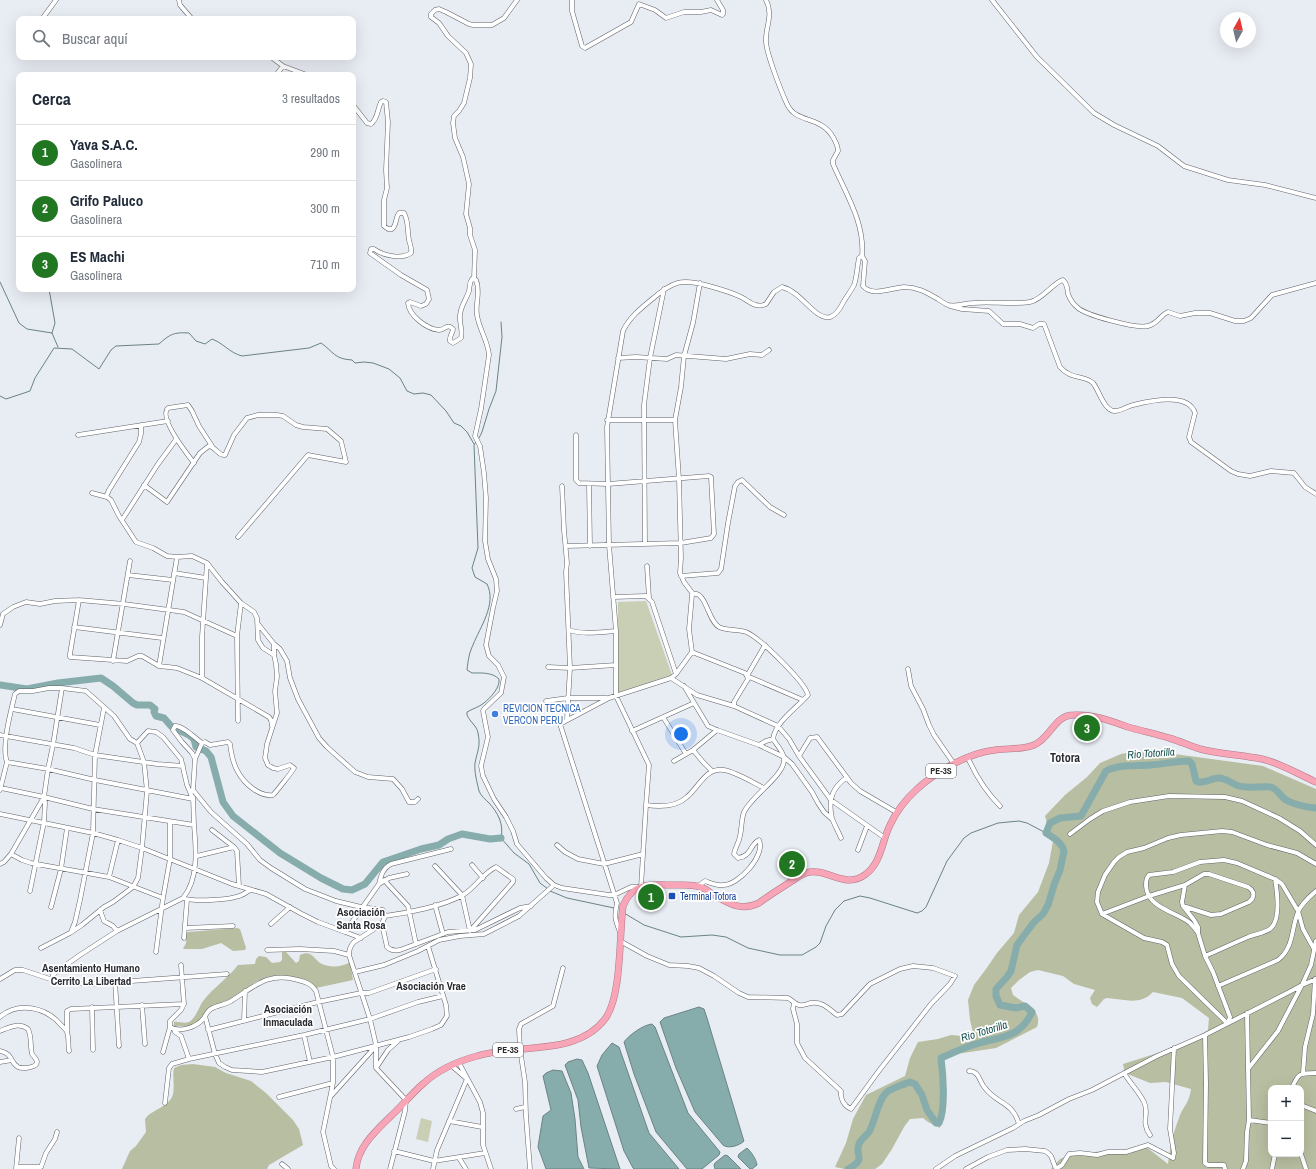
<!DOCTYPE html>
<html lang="es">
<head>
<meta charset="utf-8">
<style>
  :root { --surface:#fff; --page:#f2f2f3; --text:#1f2937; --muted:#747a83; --line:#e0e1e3; --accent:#207621 }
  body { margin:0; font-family:"Archivo Narrow",sans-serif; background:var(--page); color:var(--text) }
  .controls { position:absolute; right:12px; bottom:12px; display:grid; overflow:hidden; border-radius:8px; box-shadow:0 4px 16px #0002 }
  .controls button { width:36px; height:36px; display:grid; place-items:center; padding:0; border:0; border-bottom:1px solid var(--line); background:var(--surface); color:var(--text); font:20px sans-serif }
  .compass { position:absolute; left:1220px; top:12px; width:36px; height:36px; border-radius:50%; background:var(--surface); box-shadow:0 4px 16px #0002; rotate:8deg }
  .you { position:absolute; left:681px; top:734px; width:14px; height:14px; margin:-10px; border:3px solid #fff; border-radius:50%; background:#1a73e8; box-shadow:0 0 0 6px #1a73e833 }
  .badge { display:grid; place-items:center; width:26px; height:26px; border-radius:50%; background:var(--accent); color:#fff; font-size:13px; font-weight:700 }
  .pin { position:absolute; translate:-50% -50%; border:2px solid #fff; box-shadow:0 1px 4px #0006 }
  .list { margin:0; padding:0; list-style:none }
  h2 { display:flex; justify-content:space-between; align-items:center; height:52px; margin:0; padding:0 16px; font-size:17px }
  h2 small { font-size:13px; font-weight:400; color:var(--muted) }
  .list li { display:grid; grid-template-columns:26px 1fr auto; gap:12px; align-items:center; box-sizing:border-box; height:56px; padding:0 16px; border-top:1px solid var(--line) }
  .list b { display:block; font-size:15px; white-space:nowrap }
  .list p { margin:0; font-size:13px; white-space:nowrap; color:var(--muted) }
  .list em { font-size:13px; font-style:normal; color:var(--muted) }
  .icon { flex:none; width:22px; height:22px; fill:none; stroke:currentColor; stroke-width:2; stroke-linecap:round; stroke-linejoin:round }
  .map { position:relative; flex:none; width:1316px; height:1169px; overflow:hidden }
  .search { position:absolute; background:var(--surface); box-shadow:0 4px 16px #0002; left:16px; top:16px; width:340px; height:44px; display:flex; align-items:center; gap:10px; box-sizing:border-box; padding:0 14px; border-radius:8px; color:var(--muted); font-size:15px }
  .panel { position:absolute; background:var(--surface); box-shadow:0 4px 16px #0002; left:16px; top:72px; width:340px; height:220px; border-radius:8px }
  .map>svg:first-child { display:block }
  .green { fill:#c9cfb5 }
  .forest { fill:#b8bea1; fill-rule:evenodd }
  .water { fill:#87acac; stroke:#6a8485 }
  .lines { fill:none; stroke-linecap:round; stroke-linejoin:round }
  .stream { stroke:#6a8485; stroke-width:1 }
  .river { stroke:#87acac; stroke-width:7 }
  .minor-casing { stroke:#5f6369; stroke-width:5 }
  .highway-casing { stroke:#ae7985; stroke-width:7 }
  .minor { stroke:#fff; stroke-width:4 }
  .highway { stroke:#f8a5b7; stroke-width:6 }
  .shop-dot { fill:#3f7fe0; stroke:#fff; stroke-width:1.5 }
  .transit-dot { fill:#1a4fb4; stroke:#fff; stroke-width:1.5 }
  .labels { text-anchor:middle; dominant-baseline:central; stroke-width:3.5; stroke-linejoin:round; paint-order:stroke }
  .shield { fill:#fff; stroke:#666869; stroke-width:1 }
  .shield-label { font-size:9px; font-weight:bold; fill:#252729 }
  .shop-label { font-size:10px; fill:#366cbe; stroke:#fff; text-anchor:start }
  .transit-label { font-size:10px; fill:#164399; stroke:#fff; text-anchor:start }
  .water-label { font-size:11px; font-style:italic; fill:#185050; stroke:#fff }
  .neighbourhood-label { font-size:11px; font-weight:bold; fill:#272a30; stroke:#fff }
  .quarter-label { font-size:12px; font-weight:bold; fill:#272a30; stroke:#fff }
</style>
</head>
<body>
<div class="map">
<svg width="1316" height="1169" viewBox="0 0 1316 1169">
  <rect width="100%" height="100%" fill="#e8ecf3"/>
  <!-- green -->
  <path class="green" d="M646,601L672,675L618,694V602Z
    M421,1118L432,1121L428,1142L416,1139Z"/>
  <!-- forest -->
  <path class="forest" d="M1145,750L1263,766L1316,789V1169H1051L1060,1159L1069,1155L1103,1151L1120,1153L1133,1147L1145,1146L1168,1164C1170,1148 1173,1133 1179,1118C1183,1106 1189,1104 1191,1089L1166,1082L1150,1083L1125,1073L1123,1064L1186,1044L1208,1030L1209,1018L1182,998L1153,992C1140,1006 1124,999 1107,998L1104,999L1097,1007L1092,1004L1090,998L1095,990L1074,984L1063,976L1038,970L1030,972L1019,980L1011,988L1013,995C1024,1004 1043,1009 1037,1027L996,1048L950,1055L943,1059C939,1072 945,1081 946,1093C946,1105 942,1117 940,1128L928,1122L923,1118L910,1119L904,1127L892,1149L882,1164L875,1169H845L835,1167L846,1143L853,1119L866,1095L905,1076L910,1058L918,1042L938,1039L951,1035L974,1037L970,1020L968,1000L974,985L986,969L997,953L1014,933L1019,915L1038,892L1049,863L1053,841L1050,835L1045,816L1065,795L1087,777L1100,763L1121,754ZM1271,1088H1301V1154H1271Z
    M237,928L240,929L246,948L245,950L233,951L221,943L202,949H183L186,943V933L188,932Z
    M282,952H286L296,963L299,961L300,955C312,949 314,960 322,964C330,968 343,967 350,962L353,980L316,988L289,976L278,975L268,977L255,982L234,1000L209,1010L199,1023L192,1027L174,1026V1022C178,1021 184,1024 189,1022C196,1018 199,1007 203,1001C214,987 228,978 238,965L255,964L256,959L259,956L266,957L272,963L280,962L282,960Z
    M193,1064L215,1067L226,1073L251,1081L266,1093L293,1120L299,1129L303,1145L269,1165L267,1169H122L130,1151L136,1146L146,1132L145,1119C152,1109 170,1107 173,1094C175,1085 172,1076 174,1068L181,1065Z"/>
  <!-- water -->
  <path class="water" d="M699,1007L704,1009L707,1018L743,1138L744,1141C739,1146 728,1149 723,1145L695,1112L676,1068L660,1022L664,1018Z
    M652,1024L655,1027L688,1113L720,1152L719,1155L702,1169H687L656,1132L634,1074L624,1042C629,1035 643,1025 652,1024Z
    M612,1043L619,1047L649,1133L679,1169H634L633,1168L624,1151L597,1066L602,1055Z
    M577,1059L582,1060L588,1073L620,1169L589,1168L581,1127L578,1100L565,1065L568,1062Z
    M553,1070L562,1071L571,1093L575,1119L578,1157L584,1169H546L538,1147L543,1116L551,1110L543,1076L546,1073Z
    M747,1148C752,1153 756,1159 757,1165L752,1169H750L738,1157L739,1154Z
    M725,1155L728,1156L741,1169H715L714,1165L715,1163Z"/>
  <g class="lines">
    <!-- stream -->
    <path class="stream" d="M17,80L19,84
      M0,282L19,323L27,329L52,333L58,347
      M49,289L55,323L52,333
      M0,396L6,399L30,391L35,378L54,348L72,349L99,369L111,350L116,346L159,344C170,334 174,332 189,333L196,341L205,344L212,339C223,343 230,353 242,356L309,348L321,343C334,352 334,359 352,360L355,363L364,362L373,363L389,369L400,378L407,391L414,394L423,393L431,395L446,411L454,423L461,426L467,432L474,444
      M479,438L482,432L489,409L496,391L502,337L501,322
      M476,442L474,445L478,548L472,568L475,577L487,584C497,604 480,627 473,645C469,653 468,661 467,670L472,673C481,673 492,672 499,679C500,688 491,697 484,703C479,707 472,709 467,712V715C470,722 477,726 478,733C481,746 477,752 475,763C474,772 477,782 479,791C481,796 485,799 489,803C498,813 504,824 501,838L514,853L529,864L540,883L548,889
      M550,891L567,898L614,908
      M624,913L644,925L681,937L712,935L726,937L748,948L780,955H802L816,947L820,943L826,926L835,910L844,901L860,896L870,898L917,913L922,911L926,907L947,861L964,838L971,833L998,823L1019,821L1027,823L1046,833"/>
    <!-- river -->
    <path class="river" d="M0,685L27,689L58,683L101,678L113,686L133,703L137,705H150L155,709L154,712L156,716L164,718L171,726L189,735L194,739L196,747L206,751L211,757L223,802L233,816L280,853L321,878L343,889L352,890L365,884L383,862L421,849L439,845L448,839L462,834L490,839L501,838
      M848,1169C868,1158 854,1157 859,1144C861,1139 866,1136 869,1132C875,1122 878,1099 887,1092C892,1088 900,1086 907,1083L910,1082L915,1084L922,1095L927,1110L936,1123H939C946,1109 943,1074 941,1058C951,1054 960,1049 970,1046C996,1036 1019,1041 1032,1012L1025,1006L1016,1008L1000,1005L996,996V989L1007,977L1011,971L1017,945L1034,922L1043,914L1048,905L1054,885L1060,870L1064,851C1062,843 1054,838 1046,833L1050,823L1060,818L1081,816L1106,771C1119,764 1136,766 1151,765C1164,764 1176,761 1189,761L1192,764L1196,781C1202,785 1211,778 1219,778C1226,778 1232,784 1239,786C1250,789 1259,786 1270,787C1277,788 1280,796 1286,800C1295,805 1306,807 1316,808"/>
    <!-- minor casing -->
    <g class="minor-casing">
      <path id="minor" d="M179,0L180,5L192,19
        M572,0V11L582,46L585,48L631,22L639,4L655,10L666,18L684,12H701L711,10L722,15L723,14V10L717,0
        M766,0C774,15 765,27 766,42C767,55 781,91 787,104C796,124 820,115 833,137C835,141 838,145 838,151L833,160V164C846,194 865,223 862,256
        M992,0L1037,57L1094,113L1114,125L1158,146L1184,166L1228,180L1265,185L1316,198
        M42,19L56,0
        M271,57L283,66L307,75
        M220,75H222
        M276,75L283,66
        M353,105L367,123L371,124C378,119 377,110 381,102L383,101L386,102L388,122L386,170L387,188L384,200V226L388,229H392C397,225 395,218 399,213H404C409,222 407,230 409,240C410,245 412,248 411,253C401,260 382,255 374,249H371L370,253L401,275L427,290L429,299L426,304L421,306L410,302L408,303C409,316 427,329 439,330C445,330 447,323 453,329C453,333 449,336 450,341L453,343L461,338C463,330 459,323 460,315C461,305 466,300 469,291C470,286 469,283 472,279L476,280C481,292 475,303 477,315C479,329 488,341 489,355L481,409L475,436L480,446L484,473L486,498L485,541L488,559L496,579L497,591L493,608L486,645L489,656L498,665L504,677L501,693L484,709L483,711L488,737L481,766L483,776L494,799L506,817L513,831L517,844L546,878L554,885L562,888L609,895H614L631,887H641L646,805
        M474,279L475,250L470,235V228L466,214L469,184L463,157L455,138L453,123L454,116L459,111L464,103L470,78L471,64L466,53L448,36L439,23L431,17V14L435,10L439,9L446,12L469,24L473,25H492L504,18L517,0
        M950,306L962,309L989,311L1003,324H1020L1033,328L1039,324H1044L1060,367C1071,380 1085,375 1093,383C1099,390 1104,411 1115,411C1121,411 1128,406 1133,405C1150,401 1188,392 1195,413L1189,437L1191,442L1231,471L1238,474L1250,476L1271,471L1294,473L1305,487L1316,494
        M618,358L636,357L667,359L676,355L726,359L750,354L762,355L769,350
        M607,420H675
        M78,435L168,421
        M194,463C187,454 158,417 168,408L188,405L192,411L199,426L212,446
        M589,484L590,546
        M144,485L167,502L200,453L209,446C216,447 218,456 225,455L234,435L247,418L258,415H277L283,416L296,425L303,427L327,429L341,441L346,462L308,455L238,537
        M562,486L564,530L567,563L566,572L570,668L567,719
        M92,493L107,497L111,500L119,516L136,542L153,548L167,556L177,557L192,556L207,563L222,582L241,603L254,612L257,618L258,640L263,648L274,655L276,664L277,677L275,691L277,713L267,744L265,758L268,765L273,768L278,769L290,765L294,768C292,772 276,792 273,795C259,797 244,783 238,772C233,764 231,752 230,744L228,742L210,745L205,742L202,743C195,738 182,725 175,726L173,730L182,742L192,753L195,759L193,790L211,812L247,844L260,860L271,868L305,889L336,901L361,907L383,910L385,916L382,924L354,942C350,946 349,949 349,955L370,1019L376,1045V1068
        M106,497L109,490L139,442L141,434V425
        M122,520L158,464L175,441L176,438
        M645,544L644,405L650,358L664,289
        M566,546L681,543L711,538L714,534L711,477L709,476L608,484L579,483L576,480V435
        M647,566L649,598
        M174,573L206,578
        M128,575L173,580
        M681,576L718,573L721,569L728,523L735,486L738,482L742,480L770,507L784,515
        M693,594L684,582L680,573L681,558L679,479L675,420L681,387L684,356L693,323L700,283
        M613,597L646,596L652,602L676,674
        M79,600L70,654V657L127,661L138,656H142L159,666L177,668L202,678L269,717L271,720L272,726
        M258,624L274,644V655
        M0,625L3,614L13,607L26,602L40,604L55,601L79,600L124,604L184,612L237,636
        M74,627L162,638
        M569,630C584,635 601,632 616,631
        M274,644L280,649L287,661L290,678L298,699L319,738L327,747L355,772L368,777L393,779L402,789L409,802H415L418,799
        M765,645L747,676L803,700
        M692,652L745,673L747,676L748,679L734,702V706L778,726L789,739L799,756L831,800L885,838
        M113,661L130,561
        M159,666L177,557
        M548,667L570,668L616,665
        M908,669L911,686L923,709L929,725L934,735L954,764
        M202,678V637L207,563
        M671,678L697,695L734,706
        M684,686L708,726L717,730L759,745L784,757L792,764L812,792L818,803L824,812L832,819
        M546,701L568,698H607
        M12,709L100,725
        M663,717L686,754
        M238,721L237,636L241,603
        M632,731L694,703
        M0,735L74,748L95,755L157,764L183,766
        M759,745L766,741L773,739
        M799,756L810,738L817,737L851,783L860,791L896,812
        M968,758C976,776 986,792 1000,806
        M195,759L202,743
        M674,761L693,750
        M7,762L48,769L95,780L193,799L187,785L181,759L163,737L156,732L148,731L137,743
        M712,771L703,762L693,750L717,730
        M1,788L44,797L93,809L194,825C196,848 199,879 183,898
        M764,788C752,782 736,772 724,770C706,767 699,787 687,797C676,807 659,807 646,805L649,765L616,696V631L609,545L607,427L623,331C629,318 640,309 651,300C673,281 681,278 709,286C720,289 731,292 741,297C749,301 756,309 766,304L774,292L782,287C794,290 803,301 812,309C827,323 835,319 844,301C847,296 851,291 854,285C857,277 857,267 859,258L862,256L865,261L863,286C872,297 891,288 904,287C917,287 926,292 938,299C941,301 945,304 948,305C955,307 966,303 973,303C992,301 1011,305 1030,302C1042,300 1055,281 1063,280C1068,285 1067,289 1068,294C1070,299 1073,304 1077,307C1084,315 1137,329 1148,326C1159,323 1160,315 1168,312L1180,316L1195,313H1210L1235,321H1244L1251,318L1272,295L1316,283
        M0,790L7,762C1,746 11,711 15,694L19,691H33L49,688H62L86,691L114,716L130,739L137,743L144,762L147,791L142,848L138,878L133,887L113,902L104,907L82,925L70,933L41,948
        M193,797L194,825
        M0,814L93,833L118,840L142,848L232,884L266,894L302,914L318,922L345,932L379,884L389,878L407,874
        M212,830L234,847L237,851L239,886
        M1070,834L1090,819L1103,811L1130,802L1169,796L1225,797L1242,801L1279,818L1300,831L1316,845
        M841,838C839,833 833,822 832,818C828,800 832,788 846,778
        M557,845L565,852L578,859L604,864L643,854
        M858,850L867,826
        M11,854L22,860L31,863L109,877L163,898L156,952
        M197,856L234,847
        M0,864L4,862L11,854L44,797
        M472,865L483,878
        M435,866L462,895L470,931
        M109,877L118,840
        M384,880L408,906L416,944
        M379,884C381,875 383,868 391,864L451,849
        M1185,885L1182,902L1183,906L1194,920L1198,927V933L1205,956L1213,972L1227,1009L1230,1017L1228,1023
        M30,891L44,822L45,803L44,797L48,769L53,745L62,688
        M163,898L170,859V822
        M435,905L443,934
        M51,907L61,869L67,828
        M100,910L104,921L113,926L117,931
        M1102,914L1149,896L1185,885L1204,874H1209L1248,887C1253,890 1255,894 1252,899L1249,902L1221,914L1211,915L1183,906
        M385,916C408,913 443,906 463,895C475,888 483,873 496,867L513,879V882L470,931
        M271,924L290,907
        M382,924L387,947C391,951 395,951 400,950L448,932L475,930L520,908L531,906
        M185,928L233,926
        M71,932L75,922L80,900L93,833L95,755L104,708
        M345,932L361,938
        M620,932C615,920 614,916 617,903L560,724L609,698L671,678L676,674L692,652L689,629L692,595L693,594C706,591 708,621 719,627C727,631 738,629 746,632C759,637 805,682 808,695C798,707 775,722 773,739C776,744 783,751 784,758C786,775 752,795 744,812C741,820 742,828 740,836C739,843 735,847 734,854L738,858C752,856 750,844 759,840C766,855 739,885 723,885C717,886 711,883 705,881L698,886
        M1198,933C1196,930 1193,926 1190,923C1177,912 1147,908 1146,886C1146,881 1146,879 1149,875L1173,872L1200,862L1224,860L1237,863L1275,879L1282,884L1298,911L1303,929L1314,949
        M184,938L187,900
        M620,941L647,956L669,965L688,966L699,968L714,976L739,993L748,997L788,998C792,1000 795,1004 799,1005C803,1006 807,1004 811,1003C822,1001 829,1009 837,1015L842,1014L870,984L900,969L913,966L933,968L955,976L950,984L931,1004L878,1072L851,1109C844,1106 840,1099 841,1091L805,1058L797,1043V1024L793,1009L794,1002
        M267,950L300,949L334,951L349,955
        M1205,956C1219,950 1234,943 1248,937C1255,934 1266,933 1271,928C1281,919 1277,891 1275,879
        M355,972L384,965L418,951L439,940L460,936L484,934L519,916L554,885
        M227,974L91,984L57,982L52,978L53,975L56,972L80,955L117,931L183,898C193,902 229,900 239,896C243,895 247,892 250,890
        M0,979L15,970H23L53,980
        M115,981L119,1046
        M1218,986L1278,960C1294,948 1291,929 1298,912C1301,904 1309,897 1316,891
        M142,1005L145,1044
        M92,1007L93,1050
        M205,1016L215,1054L219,1063L225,1067L232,1070L262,1072L333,1057L409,1037L432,1029L441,1025L447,1016L446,1005L428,946
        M0,1017C18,1001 46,1007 61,1025C63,1027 66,1029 67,1032C69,1037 68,1045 69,1051
        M244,1021L245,991
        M1227,1023L1179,976L1172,964L1167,945L1162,942L1144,938L1102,914L1097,902L1098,892L1105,875L1114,862L1119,857L1127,852L1144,848L1168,838L1181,835L1222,831L1232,832L1267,845L1297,853L1316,864
        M170,1027V1021L181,1010L184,1004L181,965
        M174,1029L175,1032L181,1036L189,1059
        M208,1030L318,1002L361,993H369L436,969
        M0,1031C10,1027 19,1022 28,1029C32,1037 30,1046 32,1054C33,1056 37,1059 37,1062C37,1068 22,1069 18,1067C9,1062 14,1054 0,1051
        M67,1031V1011L71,1009L184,1004
        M304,1035L310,1062
        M1205,1035L1206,1083L1205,1163L1208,1165H1224L1225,1169
        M163,1052L170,1027C180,1033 197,1027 204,1018C206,1015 207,1011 211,1009C217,1005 225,1005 231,1001C254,987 268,971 298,980C306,982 312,984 316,991L333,1057V1083L323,1132L331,1166L334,1169
        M0,1062L12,1060
        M459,1063L480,1102L483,1113V1145L491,1169
        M1248,1069L1278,1031L1302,985L1316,979
        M969,1071C980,1071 979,1082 985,1088C997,1104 1012,1101 1019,1124
        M1124,1073C1130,1083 1139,1092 1144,1102C1150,1114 1140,1121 1150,1135
        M1303,1073L1305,1047L1313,1014L1315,979
        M1292,1088C1298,1073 1300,1073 1316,1073
        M331,1096L376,1046
        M279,1097L333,1083
        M165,1103L169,1068L172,1064L189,1059L304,1035L370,1019L418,1002L443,996
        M1301,1105L1316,1111
        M516,1109L525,1107
        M1249,1120L1271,1123
        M449,1121L482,1127
        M394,1151L434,1161L485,1153
        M1301,1154L1306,1169
        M459,1158L466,1169
        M282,1164L288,1169
        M17,1167H41L46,1153L55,1139L57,1132
        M16,1169L19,1138
        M390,1169L405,1111L406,1100L376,1068L388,1050L398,1041
        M433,1169L437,1150L467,1079L452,1066
        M530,1169L526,1116L525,1082L520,1049L519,1029L521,1024L553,1006L563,968
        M936,1169L955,1156L1013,1128L1024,1121L1039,1115L1069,1099L1092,1090L1157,1056L1205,1035L1293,990L1302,985L1311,965L1316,941
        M966,1169L988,1157L1007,1150L1025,1149L1045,1151L1048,1153L1051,1156L1056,1169L1062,1165L1069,1154L1080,1153L1097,1155L1108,1152H1126L1148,1145L1173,1158L1174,1153L1170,1129L1174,1048
        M1243,1169L1246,1161L1247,1132L1249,1120L1247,1013
        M1272,1169L1275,1154"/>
    </g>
    <!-- highway casing -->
    <g class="highway-casing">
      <path id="highway" d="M356,1169C358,1146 376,1131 392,1115C403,1105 412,1093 424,1083C438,1070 459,1061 477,1056C518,1043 576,1057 605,1019C622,996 619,936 623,906C633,881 652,885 675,885C684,885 692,884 700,887C704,888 707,890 711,893C728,903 740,912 759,903C771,894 783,887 795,879C798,877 802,874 806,873C827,866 844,891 866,874C881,863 882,841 890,825C896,812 906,799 917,789C937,771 968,753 995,750C1008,748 1022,750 1034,745C1051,738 1054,715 1074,715C1093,714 1111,721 1128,727C1142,731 1156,734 1169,738C1180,741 1190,746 1200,749C1220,754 1241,755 1262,759C1280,763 1298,774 1316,782"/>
    </g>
    <!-- minor -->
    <use href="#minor" class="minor"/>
    <!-- highway -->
    <use href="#highway" class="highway"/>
  </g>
  <!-- markers -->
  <circle class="shop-dot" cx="495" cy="714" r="4"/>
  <rect class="transit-dot" x="668" y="892" width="8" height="8" rx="2"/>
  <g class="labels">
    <!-- shield labels -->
    <g class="shield">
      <rect x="926" y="764" width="30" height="14" rx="3"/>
      <rect x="493" y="1043" width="30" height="14" rx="3"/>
    </g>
    <g class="shield-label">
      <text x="941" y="771">PE-3S</text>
      <text x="508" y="1050">PE-3S</text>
    </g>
    <!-- shop labels -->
    <g class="shop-label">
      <text x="503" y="708">REVICION TECNICA<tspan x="503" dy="12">VERCON PERU</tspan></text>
    </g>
    <!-- transit labels -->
    <g class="transit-label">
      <text x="680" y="896">Terminal Totora</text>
    </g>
    <!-- water labels -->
    <g class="water-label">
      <text transform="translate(1151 753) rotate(-4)">Rio Totorilla</text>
      <text transform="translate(984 1031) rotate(-17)">Rio Totorilla</text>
    </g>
    <!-- neighbourhood labels -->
    <g class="neighbourhood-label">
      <text x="361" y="912">Asociación<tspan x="361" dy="13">Santa Rosa</tspan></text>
      <text x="91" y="968">Asentamiento Humano<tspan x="91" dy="13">Cerrito La Libertad</tspan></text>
      <text x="431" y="986">Asociación Vrae</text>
      <text x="288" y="1009">Asociación<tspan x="288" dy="13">Inmaculada</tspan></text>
    </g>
    <!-- quarter labels -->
    <g class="quarter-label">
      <text x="1065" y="758">Totora</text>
    </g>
  </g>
</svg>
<div class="controls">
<button>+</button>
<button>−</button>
</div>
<svg class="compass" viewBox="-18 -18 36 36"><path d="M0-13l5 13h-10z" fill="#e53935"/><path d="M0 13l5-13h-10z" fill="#747a83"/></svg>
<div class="you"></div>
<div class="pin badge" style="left:651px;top:897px">1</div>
<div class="pin badge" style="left:792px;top:864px">2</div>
<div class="pin badge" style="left:1087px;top:728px">3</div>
<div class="search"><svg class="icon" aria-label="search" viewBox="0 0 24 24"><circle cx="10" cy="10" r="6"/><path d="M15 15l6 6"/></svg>Buscar aquí</div>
<section class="panel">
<h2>Cerca<small>3 resultados</small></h2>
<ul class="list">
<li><span class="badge">1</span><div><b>Yava S.A.C.</b><p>Gasolinera</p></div><em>290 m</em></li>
<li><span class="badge">2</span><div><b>Grifo Paluco</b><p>Gasolinera</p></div><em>300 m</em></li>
<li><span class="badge">3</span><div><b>ES Machi</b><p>Gasolinera</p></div><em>710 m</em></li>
</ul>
</section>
</div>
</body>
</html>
